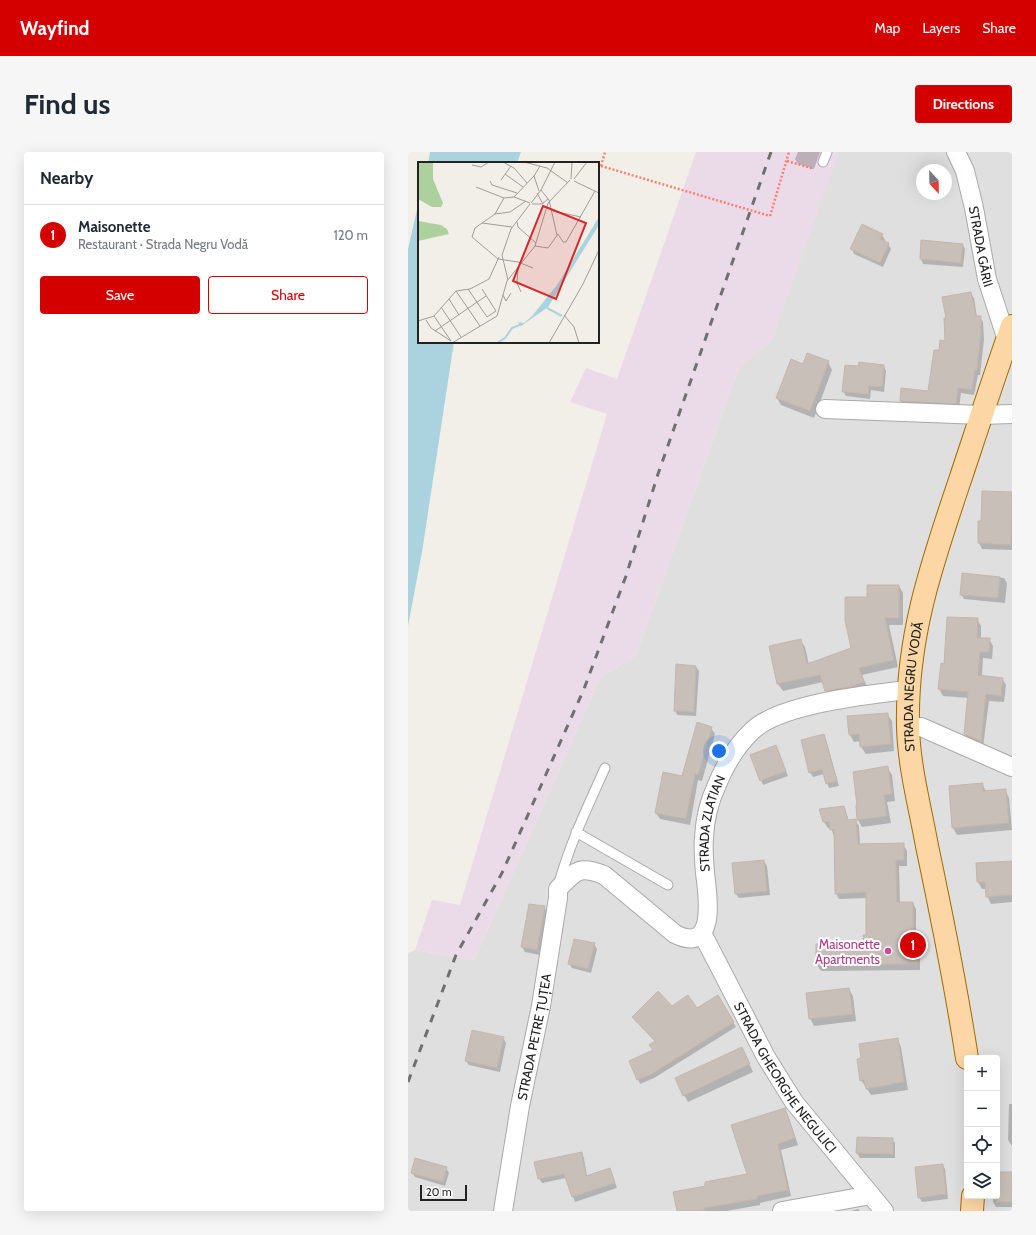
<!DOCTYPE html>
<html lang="en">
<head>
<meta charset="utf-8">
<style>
  :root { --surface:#fff; --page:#f6f6f7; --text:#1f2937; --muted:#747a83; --line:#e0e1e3; --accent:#d40000 }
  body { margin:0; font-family:Cabin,sans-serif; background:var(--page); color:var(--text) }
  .controls { position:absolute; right:12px; bottom:12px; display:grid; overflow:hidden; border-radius:4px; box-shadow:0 4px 16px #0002 }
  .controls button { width:36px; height:36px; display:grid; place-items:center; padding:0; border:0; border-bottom:1px solid var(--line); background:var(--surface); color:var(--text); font:20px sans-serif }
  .compass { position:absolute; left:508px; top:12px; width:36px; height:36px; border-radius:50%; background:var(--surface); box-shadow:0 4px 16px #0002; rotate:158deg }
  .scale { position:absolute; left:12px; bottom:10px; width:47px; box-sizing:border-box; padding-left:4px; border:2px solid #222; border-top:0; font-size:11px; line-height:14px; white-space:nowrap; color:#222; -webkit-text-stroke:3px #fff; paint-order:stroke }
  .you { position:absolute; left:311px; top:599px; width:14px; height:14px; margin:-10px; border:3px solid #fff; border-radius:50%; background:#1a73e8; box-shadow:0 0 0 6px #1a73e833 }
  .badge { display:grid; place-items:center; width:26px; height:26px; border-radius:50%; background:var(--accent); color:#fff; font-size:13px; font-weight:700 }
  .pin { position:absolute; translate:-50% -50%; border:2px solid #fff; box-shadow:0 1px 4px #0006 }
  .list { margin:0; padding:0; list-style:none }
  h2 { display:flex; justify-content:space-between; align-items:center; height:52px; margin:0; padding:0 16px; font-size:17px }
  h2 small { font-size:13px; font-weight:400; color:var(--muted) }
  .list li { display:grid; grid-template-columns:26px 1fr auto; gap:12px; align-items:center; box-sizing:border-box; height:60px; padding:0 16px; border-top:1px solid var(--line) }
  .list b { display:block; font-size:15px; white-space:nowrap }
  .list p { margin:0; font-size:13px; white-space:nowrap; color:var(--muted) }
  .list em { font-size:13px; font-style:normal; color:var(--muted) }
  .actions { display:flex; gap:8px; padding:12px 16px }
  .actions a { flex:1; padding:9px 0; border:1px solid var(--accent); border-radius:4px; text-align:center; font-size:14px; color:var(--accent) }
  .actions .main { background:var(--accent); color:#fff }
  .icon { flex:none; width:22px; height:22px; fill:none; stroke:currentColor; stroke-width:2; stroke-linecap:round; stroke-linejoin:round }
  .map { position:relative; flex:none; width:604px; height:1059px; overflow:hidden; border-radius:4px }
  header { display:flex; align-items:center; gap:24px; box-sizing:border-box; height:56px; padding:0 20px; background:var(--accent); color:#fff }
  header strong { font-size:19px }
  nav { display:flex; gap:22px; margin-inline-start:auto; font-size:14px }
  .intro { display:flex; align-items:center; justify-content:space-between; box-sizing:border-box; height:96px; padding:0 24px }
  h1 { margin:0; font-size:28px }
  .button { padding:10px 18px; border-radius:4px; background:var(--accent); color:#fff; font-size:14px; font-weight:700 }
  main { display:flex; gap:24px; padding:0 24px }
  aside { flex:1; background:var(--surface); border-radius:4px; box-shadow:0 4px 16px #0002 }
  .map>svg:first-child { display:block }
  .residential { fill:#e0dfdf; fill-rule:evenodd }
  .industrial { fill:#ebdbe8 }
  .water { fill:#aad3df }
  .shadow { fill:#0003 }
  .building { fill:#c7bfb8; stroke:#c4b6ab }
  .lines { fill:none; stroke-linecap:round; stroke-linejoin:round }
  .lane-casing { stroke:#a9a9a9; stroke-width:11 }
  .street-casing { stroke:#a9a9a9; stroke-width:20 }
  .primary-casing { stroke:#a06b00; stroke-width:24 }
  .path { stroke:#fa8072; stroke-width:2.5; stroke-dasharray:2 2; stroke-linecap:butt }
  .lane { stroke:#fff; stroke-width:9 }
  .street { stroke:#fff; stroke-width:18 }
  .primary { stroke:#fcd6a4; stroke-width:22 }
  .rail { stroke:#707070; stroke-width:3; stroke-dasharray:8 8; stroke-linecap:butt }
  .path-bridge { stroke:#fa8072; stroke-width:2.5; stroke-dasharray:2 2; stroke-linecap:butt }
  .hotel-dot { fill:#d1479c; stroke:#fff; stroke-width:1.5 }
  .labels { text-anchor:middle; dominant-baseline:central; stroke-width:4; stroke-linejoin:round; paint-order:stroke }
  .street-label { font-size:13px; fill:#222; stroke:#fff }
  .hotel-label { font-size:13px; fill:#b23c85; stroke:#fff; text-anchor:end }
  .inset-river { fill:none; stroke:#aad3df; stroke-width:2 }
  .inset-road { fill:none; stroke:#9f9d99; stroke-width:1 }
  .view { fill:#d62828; fill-opacity:0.15; stroke:#d62828; stroke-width:2 }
  .inset-edge { fill:none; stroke:#222; stroke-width:2 }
</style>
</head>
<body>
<header>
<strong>Wayfind</strong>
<nav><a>Map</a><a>Layers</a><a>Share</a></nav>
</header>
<div class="intro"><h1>Find us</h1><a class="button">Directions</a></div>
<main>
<aside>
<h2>Nearby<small></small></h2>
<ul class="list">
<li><span class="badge">1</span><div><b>Maisonette</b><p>Restaurant · Strada Negru Vodă</p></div><em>120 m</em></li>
</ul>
<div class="actions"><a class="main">Save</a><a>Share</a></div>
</aside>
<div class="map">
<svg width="604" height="1059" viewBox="0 0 604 1059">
  <rect width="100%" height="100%" fill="#f2efe9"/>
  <!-- residential -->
  <path class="residential" d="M427,0H604V1059H0V801L7,798L66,808L192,526L228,503L331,215L364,188ZM514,18H538V42H514ZM559,906H589V1044H559Z"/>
  <!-- industrial -->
  <path class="industrial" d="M288,0H431L364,188L331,215L228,503L192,526L66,808L7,798L24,748L52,753L199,262L162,250L178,216L209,227Z"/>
  <!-- water -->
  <path class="water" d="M22,0H113L109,11H20Z
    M11,49V190H46L14,400L0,474V97Z"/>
  <!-- shadow -->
  <path class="shadow" d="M390,0H412L406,17L390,12L387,7Z
    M474,83L477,88L476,90L480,92L483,97L475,115L446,102L444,97Z
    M554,92L557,97L555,115L515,112L513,107Z
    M562,141L566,146L569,165H572L575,170L576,188L572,223H570L566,243L553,241L551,257L496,255L493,249L494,237L521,240L532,199L538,190L539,167Z
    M420,210L424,218L406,266L373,253L369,246Z
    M476,214L478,219L476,240L463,238L462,247L438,244L435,239Z
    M575,340L604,341V398L574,397L571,391V370H574Z
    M555,423L596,426L599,431L597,451L556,447L553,442Z
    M491,434L495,441V473H481L490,515L454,523L460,537L423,546L415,530L375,539L370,532L362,495L392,488L397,495L401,513L444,496L460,446Z
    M569,467L573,474V487H581L585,494L584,507L575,506L574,524L594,526L598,533L596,550L581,549L575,595L561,589L557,582L561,546L535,544L531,537L534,513H537Z
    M288,515L291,519L288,564L269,563L267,558Z
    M479,562L484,569L486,599L458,602L453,595V589L446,590L442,583Z
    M303,576L307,582L294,629L290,628L282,673L252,667L248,661L275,625Z
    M416,583L418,588L431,634L421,636L416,622L405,625L402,620Z
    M370,599L380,624L355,633L353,628Z
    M479,615L484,623L487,649L479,650L483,671L454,675L450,668L449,654Z
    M574,632L578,639L597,638L601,646L604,678L549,683L545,676Z
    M436,655L441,669L447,668L451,674L452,693L495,692L499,699V714H491L492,751H505L508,757V782L512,789V818L413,819L409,813L457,793L459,784V746L431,747L428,741L426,684L423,676H420L416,670L413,657Z
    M356,709L359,714L362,743L331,746L328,742Z
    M604,710V750L583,752L579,744L578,737H574L570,730Z
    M136,755L139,760L132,803L117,800L114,795Z
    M186,792L189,797L183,821L164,816L161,811Z
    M441,837L445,844L448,869L406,874L402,866Z
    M310,845L328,875L246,926L232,932L230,927L246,899L248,890L228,869L225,865L264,855L288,857Z
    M95,886L98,891L92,920L61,913L58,909Z
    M489,887L493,895L500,938L463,943L453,928Z
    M338,904L345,920L280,950L276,943Z
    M601,952H604V994L600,988Z
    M376,957L380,963L390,993L373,998L383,1044L352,1051V1053L319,1059H270L298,1035L340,1023Z
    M450,986L484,987L487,991V1006H452L449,1001Z
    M173,1001L176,1006L179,1024L202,1017L209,1036L167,1050L158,1026L134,1031L131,1026Z
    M534,1013L537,1017L540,1047L514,1050L511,1045Z
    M38,1016L41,1021L37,1034L7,1025L4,1020Z
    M589,1021H604V1055H588L585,1050V1044H589Z
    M450,1057L452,1059H443Z"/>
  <!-- building -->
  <path class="building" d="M454,72L475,82L472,87L481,91L472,111L442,97Z
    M513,88L555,92L553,111L512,107Z
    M563,140L568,164H573V181L569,218H567L564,238L550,236L548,252L492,249L493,236L520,239L526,198H531L532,188L537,189L536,166H538L534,145Z
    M399,201L421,209L402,259L368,246L383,207L395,212Z
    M451,210L476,213L474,235L461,234L460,242L434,240L437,213L450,214Z
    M574,339L604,340L603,393L570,391V369H573Z
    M554,421L592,425L590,446L552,443Z
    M459,433H491V466H477L486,508L451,516L456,530L441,535L417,539L412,523L369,532L361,494L393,487L399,512L443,496L437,468V445H459Z
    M539,465L570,466L569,486H582L581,500H572L570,523L595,526L593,544L578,542L573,589L556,582L560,540L530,537L533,511L536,512Z
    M268,512L288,514L286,560L266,559Z
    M480,561L483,592L452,595L451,582L441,583L439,564Z
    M289,570L304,575L290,623L287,622L278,667L247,661L255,620L274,624Z
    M416,582L429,629L418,632L414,617L401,621L393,588Z
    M368,593L378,619L352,629L342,603Z
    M480,614L484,642L476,643L479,664L449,668L448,653H449L445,620Z
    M575,631V639L598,637L601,671L544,676L541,634Z
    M436,654L440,668L448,667L450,692L496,691V708H488L489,750H505V782H509V812L408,813V792H456L455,783H458V740L427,742L426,677L422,678L421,670H415L411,657Z
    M356,708L359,739L327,742L324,711Z
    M604,709V743L578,745L577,730H569L568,711Z
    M121,752L137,754L129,798L113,795Z
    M166,787L187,791L180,817L160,812Z
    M441,836L445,862L401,867L398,841Z
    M250,839L264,854L280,843L289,856L310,843L326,870L244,922L229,928L221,909L245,898L241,893L247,889L224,865Z
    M64,878L96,885L89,916L57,909Z
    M490,886L496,930L458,937L456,928L452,929L449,907L453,906L451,892Z
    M334,895L342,912L275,944L267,926Z
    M377,956L387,986L370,992L380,1038L349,1044V1047L296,1056V1059H269L265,1040L297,1034V1030L339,1022L323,973Z
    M449,985L485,986V1002L448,1001Z
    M174,1000L178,1024L202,1016L207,1031L164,1045L156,1022L130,1027L126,1010Z
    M7,1006L39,1015L35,1030L3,1021Z
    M535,1012L538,1042L510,1046L507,1015Z
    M589,1020H604V1050H589Z"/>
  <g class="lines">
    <!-- lane casing -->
    <g class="lane-casing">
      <path id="lane" d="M415,10L419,0
        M168,680L260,733
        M151,731C162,691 180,654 197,616"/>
    </g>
    <!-- street casing -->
    <g class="street-casing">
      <g id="street">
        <path id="s1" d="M548,0L557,19L566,56L579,127L599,188"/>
        <path d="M417,257L573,263L604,262"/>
        <path d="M500,575H513L604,615"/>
        <path id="s2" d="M294,781L358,905L386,950L476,1059"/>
        <path id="s3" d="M95,1059L112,954L133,854L150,746V737C168,719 170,713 196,723L267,782C309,803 300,744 297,721C296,709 295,696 296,685C297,668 301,650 308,635C316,615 328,594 344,579C371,552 462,542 501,538"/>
        <path d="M374,1059L463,1043"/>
      </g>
    </g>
    <!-- primary casing -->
    <g class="primary-casing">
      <g id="primary">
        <path id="s4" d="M559,906C548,835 534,765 519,694C512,655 501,615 500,575C498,485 524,411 552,328C569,277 586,225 604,174"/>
        <path d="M564,1059L565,1044"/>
      </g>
    </g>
    <!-- path -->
    <path class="path" d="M379,9L403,16L405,15
      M193,14L197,0
      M362,64L381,0"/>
    <!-- lane -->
    <use href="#lane" class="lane"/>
    <!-- street -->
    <use href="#street" class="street"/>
    <!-- primary -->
    <use href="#primary" class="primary"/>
    <!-- rail -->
    <path class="rail" d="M0,930L48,803L94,721L176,537L218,424L250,322L363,0"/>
    <!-- path-bridge -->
    <path class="path-bridge" d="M193,14L362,64"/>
  </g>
  <!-- markers -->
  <circle class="hotel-dot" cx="480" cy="799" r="4"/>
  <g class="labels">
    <!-- street labels -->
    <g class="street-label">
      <text stroke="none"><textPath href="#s1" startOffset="98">STRADA GĂRII</textPath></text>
      <text stroke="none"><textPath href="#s4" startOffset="377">STRADA NEGRU VODĂ</textPath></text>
      <text stroke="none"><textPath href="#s3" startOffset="614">STRADA ZLATIAN</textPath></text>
      <text stroke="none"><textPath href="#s3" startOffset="177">STRADA PETRE ȚUȚEA</textPath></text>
      <text stroke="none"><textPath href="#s2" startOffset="167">STRADA GHEORGHE NEGULICI</textPath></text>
    </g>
    <!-- hotel labels -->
    <g class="hotel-label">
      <text x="472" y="792">Maisonette<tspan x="472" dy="15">Apartments</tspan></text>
    </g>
  </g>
  <!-- overview -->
  <g transform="translate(10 10)">
    <rect width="181" height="181" fill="#f2efe9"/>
    <path d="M0,0H15V17L25,41L23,45H14L0,37ZM0,59L23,63L29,67L31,72L0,79Z" fill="#add19e"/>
    <path d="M181,55V63L130,145L103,164L100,160L106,161L114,154L139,123Z" fill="#aad3df"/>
    <path class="inset-river" d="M129,146L144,154M79,181L87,176L94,166L104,162"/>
    <path class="inset-road" d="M85,0L96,6L109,21M106,0L129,6L150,21M54,3L63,5L71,0M87,12L105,25M116,14L121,29M153,17L154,0M156,17L169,0M83,18L93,4M72,19L74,23L99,31M156,19L181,31M58,25L86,36L96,35L112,41M123,28L131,38L139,73M119,31L125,42M96,35L116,14L122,4M86,36L77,52L57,66L54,75L80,97L100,100L115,106M113,41L123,28L137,0M114,42H124L130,37M135,49L163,55M77,52L92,50L108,39M99,60L100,65L118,81M64,61L94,65M117,84L130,86L140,72L145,80H148L177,29M100,106L99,121L103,130M90,118L84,93L93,67L112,42M50,127L69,155L78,149M64,127L78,149M38,129L62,164M85,133L88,139L93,131M31,137L41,153M23,145L43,175M146,153L156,165L161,181M16,154L33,179M8,158L13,166L33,179M0,159L16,154L38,129L52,127L71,117L81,95M17,169L68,134M34,181L79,154L89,119L117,84L130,41L152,18M131,181L165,122L181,88"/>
    <path class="view" d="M125,44L168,61L138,137L95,119Z"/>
    <rect width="181" height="181" class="inset-edge"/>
  </g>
</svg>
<div class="controls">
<button>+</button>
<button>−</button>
<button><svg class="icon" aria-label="locate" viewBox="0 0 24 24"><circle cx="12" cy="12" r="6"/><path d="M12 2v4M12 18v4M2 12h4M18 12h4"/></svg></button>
<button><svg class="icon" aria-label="layers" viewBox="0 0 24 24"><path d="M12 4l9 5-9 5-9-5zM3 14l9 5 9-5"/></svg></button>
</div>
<svg class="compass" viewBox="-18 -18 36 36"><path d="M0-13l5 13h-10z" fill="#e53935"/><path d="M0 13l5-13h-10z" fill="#747a83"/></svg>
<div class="scale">20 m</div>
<div class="you"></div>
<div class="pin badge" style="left:505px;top:793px">1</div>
</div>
</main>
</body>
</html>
